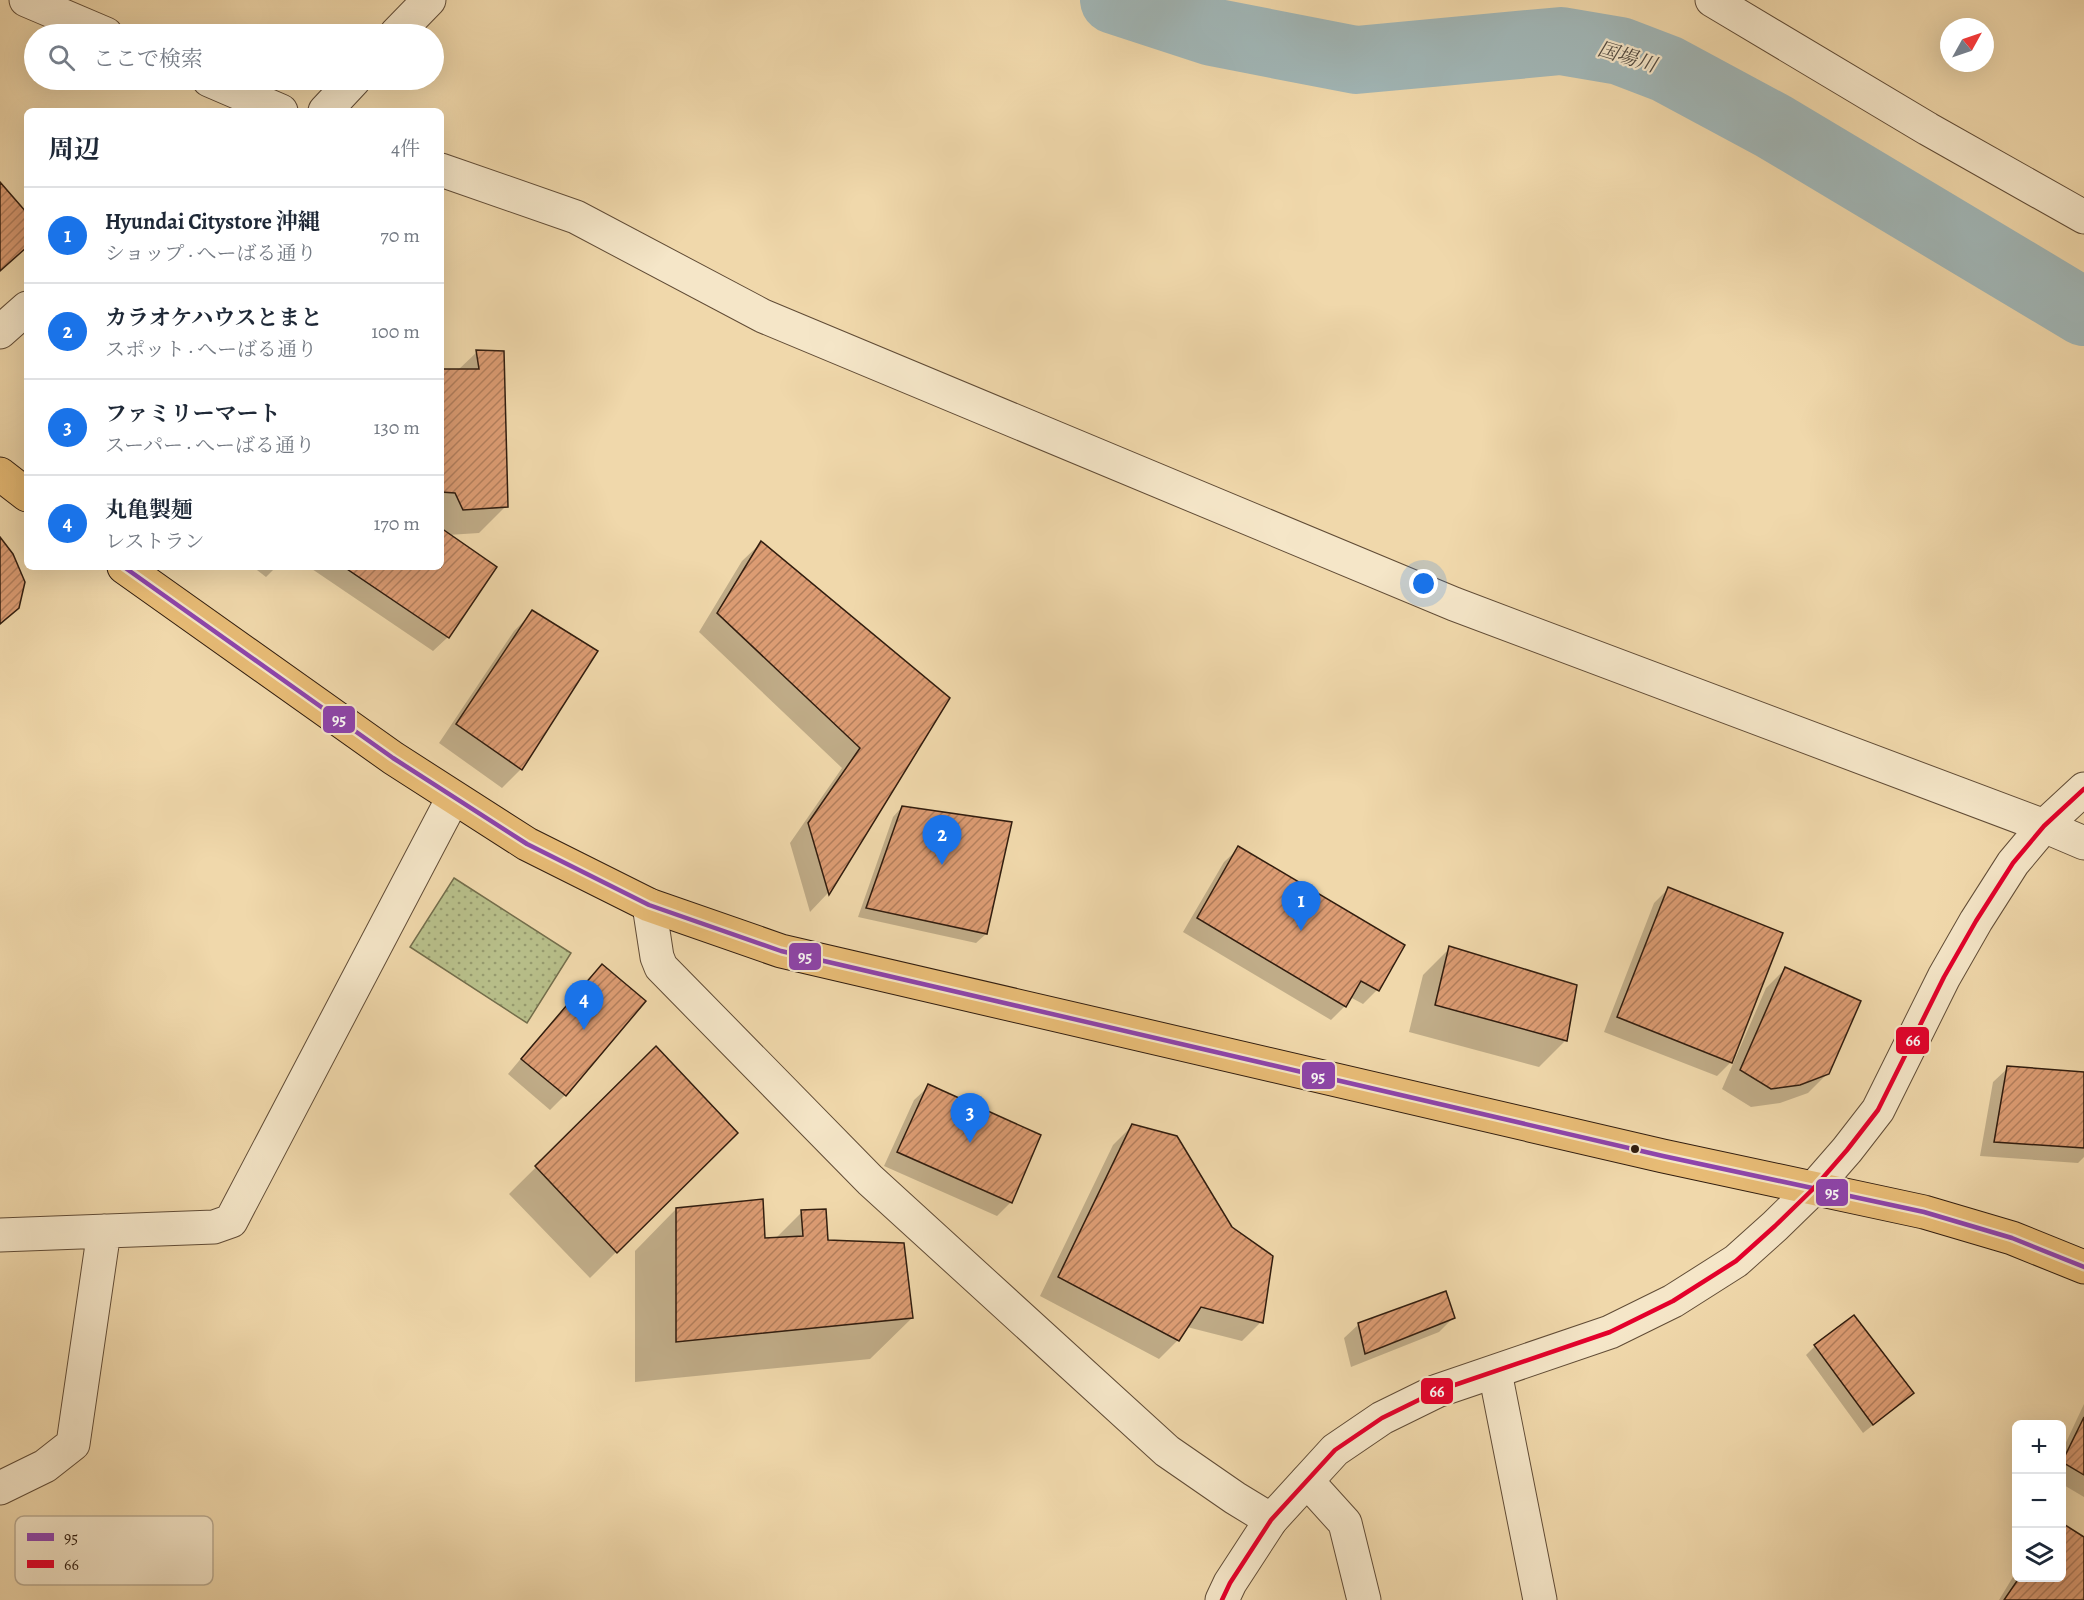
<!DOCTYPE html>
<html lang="ja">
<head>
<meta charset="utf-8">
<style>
  :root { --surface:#fff; --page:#f6f6f7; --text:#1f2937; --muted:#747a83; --line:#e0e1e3; --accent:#1a73e8 }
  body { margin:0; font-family:Alegreya,"Noto Serif JP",serif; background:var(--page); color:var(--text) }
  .controls { position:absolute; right:18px; bottom:18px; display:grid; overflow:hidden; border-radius:9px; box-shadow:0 6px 24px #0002 }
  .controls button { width:54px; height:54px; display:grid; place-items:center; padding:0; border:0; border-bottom:2px solid var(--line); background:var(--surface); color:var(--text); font:30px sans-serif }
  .compass { position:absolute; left:1940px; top:18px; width:54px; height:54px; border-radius:50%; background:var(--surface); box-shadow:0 6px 24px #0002; rotate:50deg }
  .you { position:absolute; left:1424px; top:584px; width:21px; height:21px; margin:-15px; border:4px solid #fff; border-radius:50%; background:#1a73e8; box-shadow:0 0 0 9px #1a73e833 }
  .badge { display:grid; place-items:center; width:39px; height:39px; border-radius:50%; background:var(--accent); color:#fff; font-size:20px; font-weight:700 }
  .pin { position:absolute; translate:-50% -50px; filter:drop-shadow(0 2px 3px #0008) }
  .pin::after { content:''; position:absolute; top:32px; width:21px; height:18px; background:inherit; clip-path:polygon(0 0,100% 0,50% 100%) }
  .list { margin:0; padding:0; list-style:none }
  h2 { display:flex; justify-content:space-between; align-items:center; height:78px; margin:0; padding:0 24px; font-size:26px }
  h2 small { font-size:20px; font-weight:400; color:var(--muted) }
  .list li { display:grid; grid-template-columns:39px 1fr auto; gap:18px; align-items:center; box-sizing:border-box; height:96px; padding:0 24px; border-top:2px solid var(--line) }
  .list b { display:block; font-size:22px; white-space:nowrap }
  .list p { margin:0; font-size:20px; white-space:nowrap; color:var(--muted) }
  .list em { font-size:20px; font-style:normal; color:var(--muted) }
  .icon { flex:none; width:33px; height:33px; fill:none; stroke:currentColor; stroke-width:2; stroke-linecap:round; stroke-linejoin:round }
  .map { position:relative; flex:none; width:2084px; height:1600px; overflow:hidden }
  .search { position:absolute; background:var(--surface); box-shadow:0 6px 24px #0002; left:24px; top:24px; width:420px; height:66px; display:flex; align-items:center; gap:15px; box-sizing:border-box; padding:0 21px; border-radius:33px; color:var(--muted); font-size:22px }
  .panel { position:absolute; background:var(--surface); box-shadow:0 6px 24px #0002; left:24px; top:108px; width:420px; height:462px; border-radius:9px }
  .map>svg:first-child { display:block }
  .grass { fill:url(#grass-dots); stroke:#746e4c; stroke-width:1.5 }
  .shadow { fill:#0003 }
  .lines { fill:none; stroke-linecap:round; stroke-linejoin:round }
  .river { stroke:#a1b6b6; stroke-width:68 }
  .building { fill:url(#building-hatch); stroke:#311d0f; stroke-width:1.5 }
  .minor-casing { stroke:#614c36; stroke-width:35 }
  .tertiary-casing { stroke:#614c36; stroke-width:35 }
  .trunk-casing { stroke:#311d0f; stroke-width:35 }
  .minor { stroke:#f5e6c8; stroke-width:33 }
  .tertiary { stroke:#f5e6c8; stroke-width:33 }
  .trunk { stroke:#e8bc76; stroke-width:33 }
  .bus-1-casing { stroke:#f5e6c8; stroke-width:9 }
  .bus-2-casing { stroke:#f5e6c8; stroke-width:9 }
  .bus-1 { stroke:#8e44ad; stroke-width:4.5 }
  .bus-2 { stroke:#e4002b; stroke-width:4.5 }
  .bus-dot { fill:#311d0f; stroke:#f5e6c8; stroke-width:2 }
  .labels { text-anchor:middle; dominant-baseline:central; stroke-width:4.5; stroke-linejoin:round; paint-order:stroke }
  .water-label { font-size:20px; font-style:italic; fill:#534b41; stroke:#f5e6c8 }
  .key { fill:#f5e6c8; stroke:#baaa90; stroke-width:1.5 }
  .key-label { font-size:16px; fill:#311d0f }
  .line-badge { stroke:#f5e6c8; stroke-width:2 }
  .badge-label { font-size:16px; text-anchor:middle; font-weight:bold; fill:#fff }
</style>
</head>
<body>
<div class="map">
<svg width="2084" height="1600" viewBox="0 0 2084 1600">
  <defs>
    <pattern id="grass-dots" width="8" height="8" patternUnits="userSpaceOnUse" patternTransform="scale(1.5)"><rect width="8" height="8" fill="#b8bf8a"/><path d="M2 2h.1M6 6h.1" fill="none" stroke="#969b6f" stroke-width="1.8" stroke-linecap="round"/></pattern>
    <pattern id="building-hatch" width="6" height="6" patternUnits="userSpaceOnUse" patternTransform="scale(1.5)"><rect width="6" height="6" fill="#dc9c73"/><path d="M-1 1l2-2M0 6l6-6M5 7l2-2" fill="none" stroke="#b37f5d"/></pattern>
  </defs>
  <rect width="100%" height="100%" fill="#f0d8ab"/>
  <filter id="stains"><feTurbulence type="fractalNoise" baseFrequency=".00333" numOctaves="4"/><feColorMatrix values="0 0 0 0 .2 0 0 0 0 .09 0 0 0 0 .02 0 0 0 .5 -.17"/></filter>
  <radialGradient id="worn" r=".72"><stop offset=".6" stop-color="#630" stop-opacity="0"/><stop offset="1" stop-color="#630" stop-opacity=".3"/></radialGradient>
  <!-- grass -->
  <path class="grass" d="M454,878L571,953L527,1023L410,947Z"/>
  <!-- shadow -->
  <path class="shadow" d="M477,352L506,506L479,533L448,535V637L433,651L309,567H441V370H458Z
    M761,543L948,698L827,894L810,912L790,843L842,768L699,632L742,561Z
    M253,567H276L266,577Z
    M533,612L521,769L502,788L439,743L514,631Z
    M902,807L986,934L976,943L858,917L893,817Z
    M1239,848L1377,990L1363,1004L1350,997L1345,1006L1331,1020L1183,932L1224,862Z
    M1668,889L1731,1062L1717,1076L1604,1032L1654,903Z
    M1450,948L1566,1040L1539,1067L1409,1032L1423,975Z
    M602,966L644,1001L565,1095L550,1110L508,1074L587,980Z
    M1785,969L1827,1074L1808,1093L1780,1103L1751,1107L1722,1089L1766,988Z
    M656,1048L736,1133L590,1278L509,1194Z
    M2008,1068L2084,1074V1157L2078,1163L1980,1156L1993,1082Z
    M929,1086L1011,1202L997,1216L884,1166L914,1100Z
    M1132,1126L1261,1322L1242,1341L1187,1327L1178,1340L1159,1359L1040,1296L1113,1145Z
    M676,1209L764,1240L775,1239L802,1212L827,1242L912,1318L870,1359L635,1382V1251Z
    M1454,1317L1439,1332L1351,1367L1344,1338L1359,1324Z
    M1815,1346L1902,1402L1863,1433L1806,1355Z
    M2084,1404V1497L2062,1484V1451Z
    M2062,1524L2084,1539V1600H1999L2016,1572V1578H2062Z"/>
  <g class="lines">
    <!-- river -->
    <path class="river" d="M1114,0L1212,32L1356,60L1561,41L1620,51L1667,69L1773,126L2084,312"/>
  </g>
  <!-- building -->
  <path class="building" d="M0,182L27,213V247L0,271Z
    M476,350L504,351L508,507L463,510L455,493L441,492V369H479Z
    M441,528L497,567L449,638L344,567H441Z
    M0,537L13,554L25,582L19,608L0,624Z
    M761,541L950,698L829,895L808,823L860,748L717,613Z
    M532,610L598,651L522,770L456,724Z
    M902,806L1012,822L987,934L866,908Z
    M1238,846L1405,945L1379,991L1361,981L1346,1007L1197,918Z
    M1668,887L1783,933L1732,1063L1617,1017Z
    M1449,946L1577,985L1567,1041L1435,1005Z
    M602,964L646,1001L566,1096L521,1059Z
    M1785,967L1861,1001L1829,1074L1800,1085L1771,1089L1740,1070Z
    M656,1046L738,1133L617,1253L535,1166Z
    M2007,1066L2084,1072V1148L1994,1142Z
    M928,1084L1041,1135L1012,1203L897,1152Z
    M1132,1124L1177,1136L1232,1227L1273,1256L1263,1323L1201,1307L1179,1341L1058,1277Z
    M763,1199L765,1238L803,1236L801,1210L826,1209L828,1240L904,1243L913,1318L676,1342V1208Z
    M1446,1291L1455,1318L1365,1354L1358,1323Z
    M1854,1315L1914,1393L1873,1425L1814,1345Z
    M2084,1417V1475L2062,1462Z
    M2062,1523L2084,1537V1600H2004L2019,1578H2062Z"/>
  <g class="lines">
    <!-- minor casing -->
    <g class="minor-casing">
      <path id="minor" d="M26,0L106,34
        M1712,0L1928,129L2084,217
        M396,34L429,0
        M209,80L281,111
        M325,111L354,80
        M441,170L576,217L763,316L1454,604L2044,826L2084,843
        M0,332L27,308
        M649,905L657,957L661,967L870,1180L1167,1451L1235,1498L1271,1520
        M0,1235L214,1227L231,1221L453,798
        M1495,1372L1540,1600
        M1307,1481L1345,1523L1364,1600
        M0,1488L45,1466L73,1444L104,1231"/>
    </g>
    <!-- tertiary casing -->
    <g class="tertiary-casing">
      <path id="tertiary" d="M1222,1600L1230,1583L1271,1520L1335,1450L1382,1418L1437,1391L1610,1332L1673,1301L1736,1261L1775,1226L1813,1189L1847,1150L1878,1110L1944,977L1976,921L2013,863L2044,826L2084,789"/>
    </g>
    <!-- trunk casing -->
    <g class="trunk-casing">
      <path id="trunk" d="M0,474L27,495
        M124,567L393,758L527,844L649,905L781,951L1663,1156L1924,1212L2012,1238L2084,1267"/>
    </g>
    <!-- minor -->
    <use href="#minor" class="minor"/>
    <!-- tertiary -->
    <use href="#tertiary" class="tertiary"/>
    <!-- trunk -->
    <use href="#trunk" class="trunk"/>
    <!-- bus-1 casing -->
    <g class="bus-1-casing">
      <path id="bus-1" d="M124,567L393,758L527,844L649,905L781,951L1663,1156L1924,1212L2012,1238L2084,1267"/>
    </g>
    <!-- bus-2 casing -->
    <g class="bus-2-casing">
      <path id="bus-2" d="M1222,1600L1230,1583L1271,1520L1335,1450L1382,1418L1437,1391L1610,1332L1673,1301L1736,1261L1775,1226L1813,1189L1847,1150L1878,1110L1944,977L1976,921L2013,863L2044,826L2084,789"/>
    </g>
    <!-- bus-1 -->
    <use href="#bus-1" class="bus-1"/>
    <!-- bus-2 -->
    <use href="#bus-2" class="bus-2"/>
  </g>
  <!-- markers -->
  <circle class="bus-dot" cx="1635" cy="1149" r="5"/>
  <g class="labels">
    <!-- water labels -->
    <g class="water-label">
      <text transform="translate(1627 57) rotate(17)">国場川</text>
    </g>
  </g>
  <!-- legend -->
  <rect x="15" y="1516" width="198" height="69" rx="9" class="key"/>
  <rect x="27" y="1533" width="27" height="8" fill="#8e44ad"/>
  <rect x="27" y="1560" width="27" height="8" fill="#e4002b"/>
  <g class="key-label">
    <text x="64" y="1543">95</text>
    <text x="64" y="1570">66</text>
  </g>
  <g class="line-badge">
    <rect x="322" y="705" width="34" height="29" rx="6" fill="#8e44ad"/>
    <rect x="788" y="942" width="34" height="29" rx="6" fill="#8e44ad"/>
    <rect x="1895" y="1026" width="35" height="29" rx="6" fill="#e4002b"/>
    <rect x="1301" y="1061" width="35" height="29" rx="6" fill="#8e44ad"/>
    <rect x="1815" y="1178" width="34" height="29" rx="6" fill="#8e44ad"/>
    <rect x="1420" y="1377" width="34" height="28" rx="6" fill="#e4002b"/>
  </g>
  <g class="badge-label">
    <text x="339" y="725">95</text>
    <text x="805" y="962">95</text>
    <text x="1913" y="1046">66</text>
    <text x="1318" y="1082">95</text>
    <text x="1832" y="1198">95</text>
    <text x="1437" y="1397">66</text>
  </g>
  <rect width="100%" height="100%" filter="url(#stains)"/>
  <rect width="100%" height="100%" fill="url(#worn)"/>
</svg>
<div class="controls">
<button>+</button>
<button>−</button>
<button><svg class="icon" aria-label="layers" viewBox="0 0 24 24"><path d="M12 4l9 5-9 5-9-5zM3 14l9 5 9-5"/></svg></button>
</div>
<svg class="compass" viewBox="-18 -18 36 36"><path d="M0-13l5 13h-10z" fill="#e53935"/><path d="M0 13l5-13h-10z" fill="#747a83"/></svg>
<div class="you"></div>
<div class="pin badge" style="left:1301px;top:931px">1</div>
<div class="pin badge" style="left:942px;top:865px">2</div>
<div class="pin badge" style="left:970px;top:1143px">3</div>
<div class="pin badge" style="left:584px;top:1030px">4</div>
<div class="search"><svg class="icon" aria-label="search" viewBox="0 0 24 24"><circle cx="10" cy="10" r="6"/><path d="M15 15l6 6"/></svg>ここで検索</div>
<section class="panel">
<h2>周辺<small>4件</small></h2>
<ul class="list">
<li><span class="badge">1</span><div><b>Hyundai Citystore 沖縄</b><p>ショップ · へーばる通り</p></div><em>70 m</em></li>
<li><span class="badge">2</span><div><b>カラオケハウスとまと</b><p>スポット · へーばる通り</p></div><em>100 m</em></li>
<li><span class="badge">3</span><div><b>ファミリーマート</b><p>スーパー · へーばる通り</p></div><em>130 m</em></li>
<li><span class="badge">4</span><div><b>丸亀製麺</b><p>レストラン</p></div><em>170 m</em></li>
</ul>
</section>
</div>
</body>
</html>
